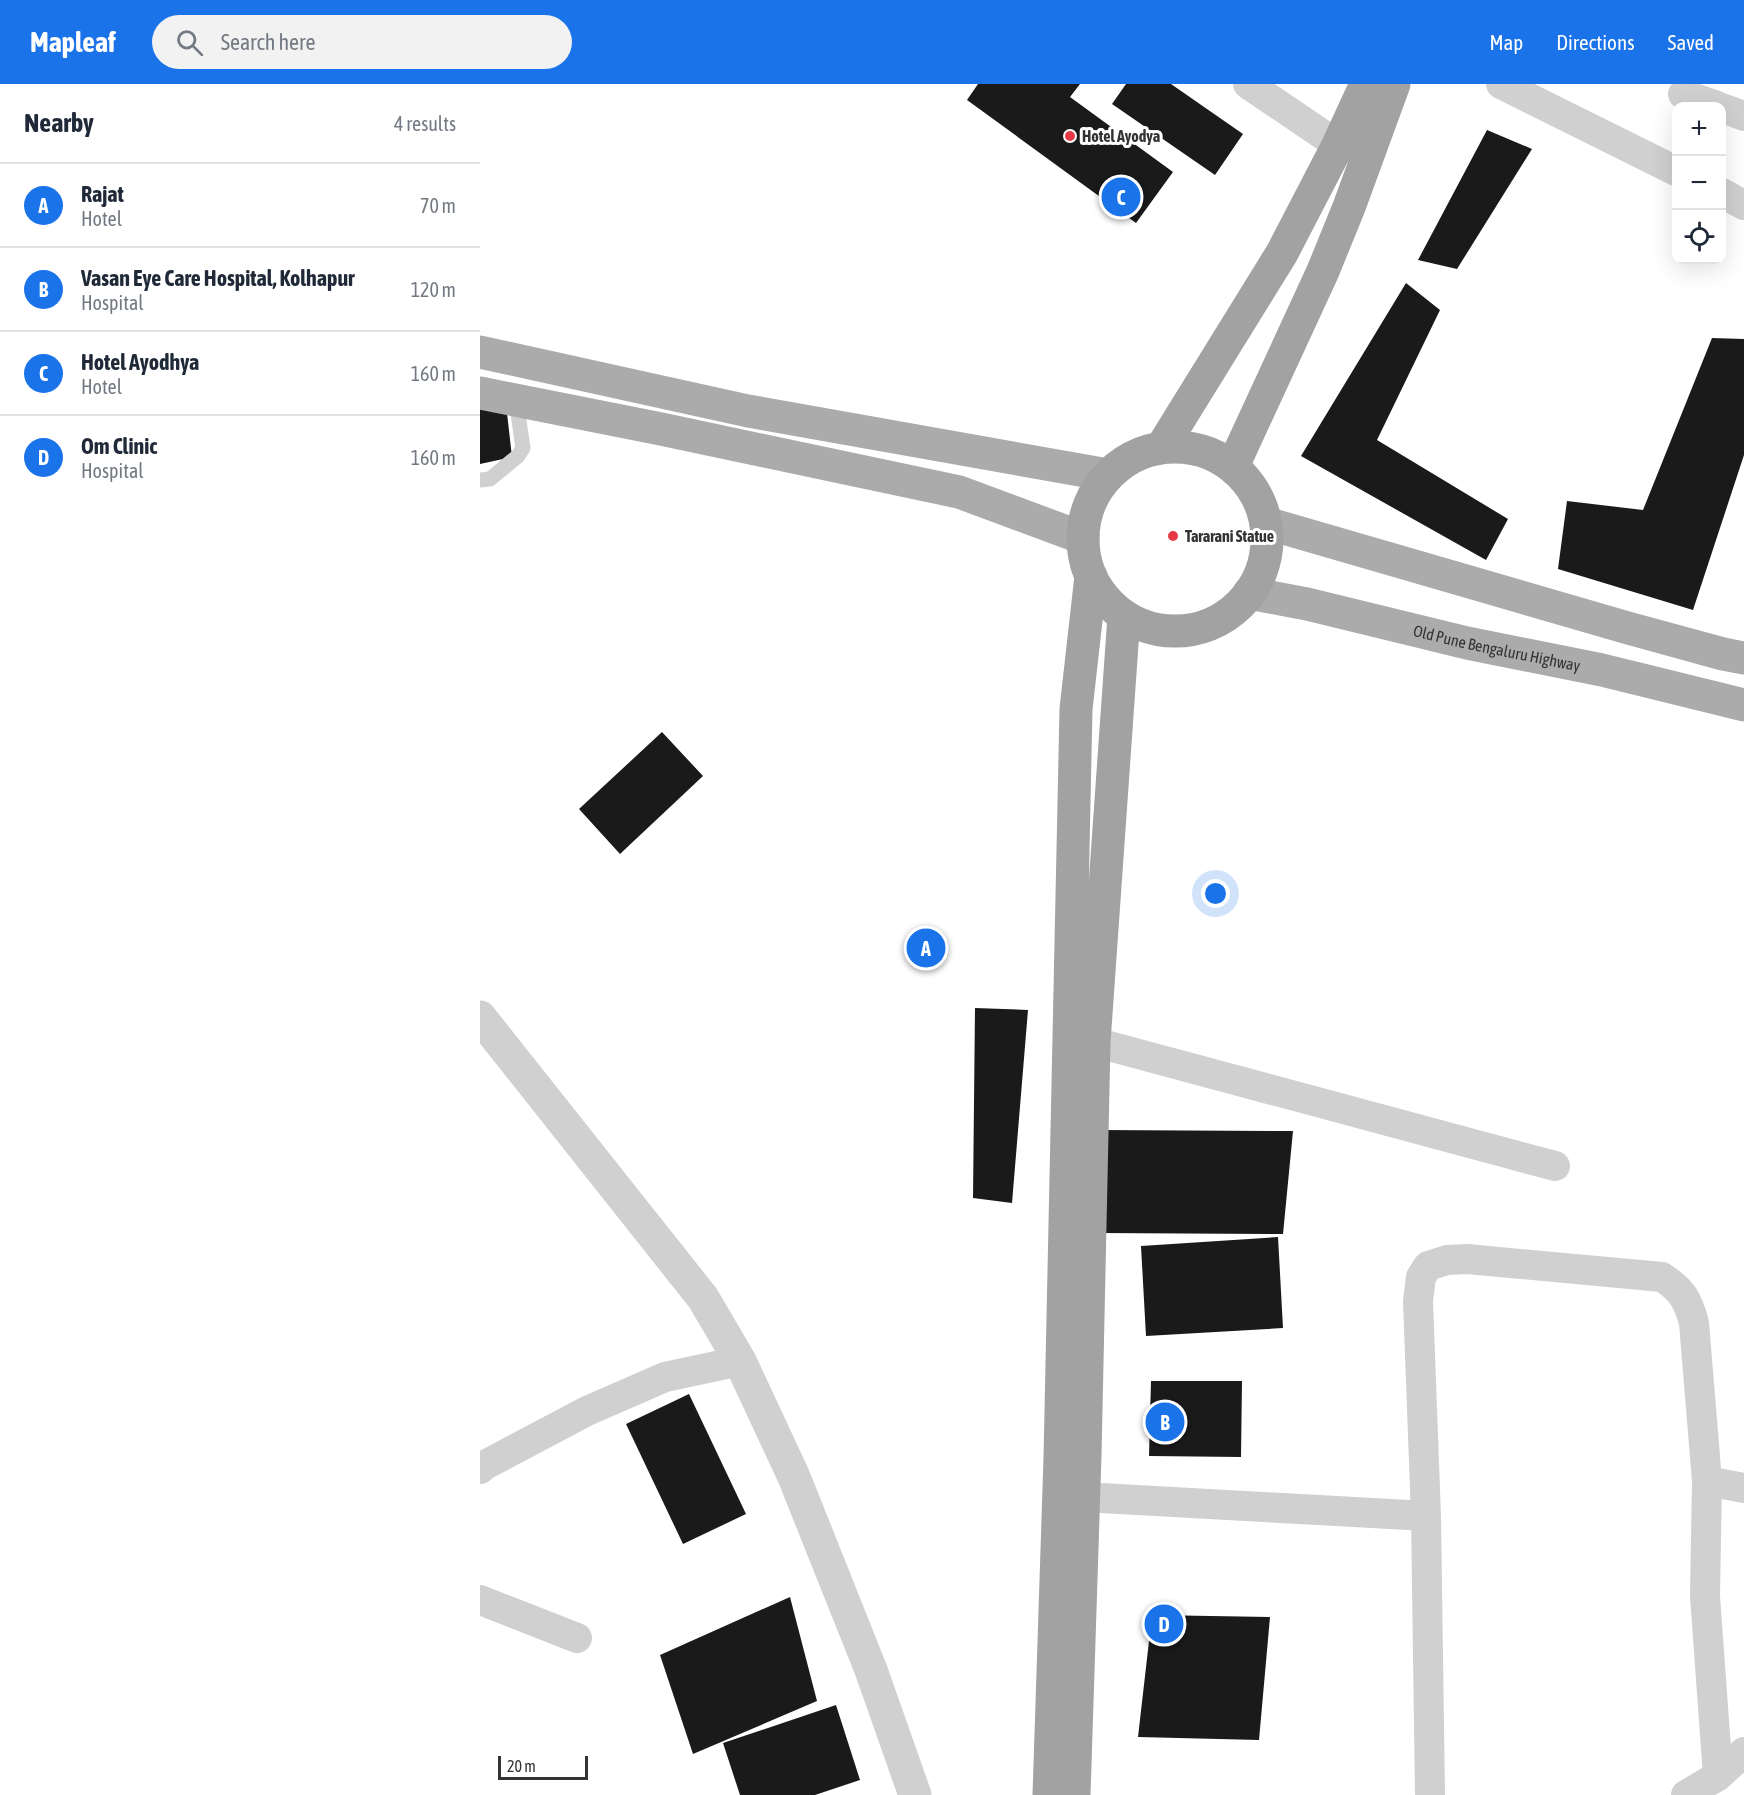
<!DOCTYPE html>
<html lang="en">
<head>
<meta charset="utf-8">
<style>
  :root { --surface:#fff; --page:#f2f2f3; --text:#1f2937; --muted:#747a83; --line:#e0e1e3; --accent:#1a73e8 }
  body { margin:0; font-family:"Asap Condensed",sans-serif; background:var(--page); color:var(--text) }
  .controls { position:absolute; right:18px; top:18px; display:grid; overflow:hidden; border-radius:12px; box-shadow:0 6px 24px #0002 }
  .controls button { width:54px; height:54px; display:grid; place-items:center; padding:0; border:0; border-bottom:2px solid var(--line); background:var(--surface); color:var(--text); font:30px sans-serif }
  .scale { position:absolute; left:18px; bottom:15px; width:90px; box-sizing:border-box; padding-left:6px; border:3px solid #333; border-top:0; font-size:16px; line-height:21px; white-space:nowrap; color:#333; -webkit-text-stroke:4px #fff; paint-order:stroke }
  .you { position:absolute; left:736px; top:810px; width:21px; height:21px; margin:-15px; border:4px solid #fff; border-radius:50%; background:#1a73e8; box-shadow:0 0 0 9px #1a73e833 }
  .badge { display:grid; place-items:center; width:39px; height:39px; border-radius:50%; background:var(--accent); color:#fff; font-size:20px; font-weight:700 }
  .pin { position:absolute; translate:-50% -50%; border:3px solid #fff; box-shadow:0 2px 6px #0006 }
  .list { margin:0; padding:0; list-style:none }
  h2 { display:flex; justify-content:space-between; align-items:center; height:78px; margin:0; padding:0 24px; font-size:26px }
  h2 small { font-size:20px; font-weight:400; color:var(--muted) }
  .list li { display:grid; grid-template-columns:39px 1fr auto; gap:18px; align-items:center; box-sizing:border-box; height:84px; padding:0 24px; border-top:2px solid var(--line) }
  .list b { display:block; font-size:22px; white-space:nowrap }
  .list p { margin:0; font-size:20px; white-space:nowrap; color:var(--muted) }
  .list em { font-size:20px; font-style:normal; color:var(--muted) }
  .icon { flex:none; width:33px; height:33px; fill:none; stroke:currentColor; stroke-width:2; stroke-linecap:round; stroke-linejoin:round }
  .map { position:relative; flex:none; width:1264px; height:1711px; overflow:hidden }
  header { display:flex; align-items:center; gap:36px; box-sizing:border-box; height:84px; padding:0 30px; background:var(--accent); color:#fff }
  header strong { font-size:28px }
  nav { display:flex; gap:33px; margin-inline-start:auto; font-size:21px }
  .search { width:420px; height:54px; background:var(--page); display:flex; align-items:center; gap:15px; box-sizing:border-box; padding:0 21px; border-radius:33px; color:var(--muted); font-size:22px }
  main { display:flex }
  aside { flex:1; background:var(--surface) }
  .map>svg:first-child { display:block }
  .building { fill:#1a1a1a }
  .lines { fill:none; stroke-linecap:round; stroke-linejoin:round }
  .service { stroke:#d0d0d0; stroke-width:15 }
  .minor { stroke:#d0d0d0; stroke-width:30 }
  .tertiary { stroke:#d0d0d0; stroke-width:33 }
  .primary { stroke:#ababab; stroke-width:33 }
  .trunk { stroke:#a2a2a2; stroke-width:33 }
  .poi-dot { fill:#e63946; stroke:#fff; stroke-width:2 }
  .labels { text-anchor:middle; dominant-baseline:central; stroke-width:6; stroke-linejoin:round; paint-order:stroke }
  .poi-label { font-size:16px; font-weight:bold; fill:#333; stroke:#fff; text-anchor:start }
  .street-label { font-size:16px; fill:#333; stroke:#fff }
</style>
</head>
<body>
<header>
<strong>Mapleaf</strong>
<div class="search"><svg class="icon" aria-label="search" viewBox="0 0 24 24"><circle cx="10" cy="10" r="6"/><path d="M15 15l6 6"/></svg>Search here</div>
<nav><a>Map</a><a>Directions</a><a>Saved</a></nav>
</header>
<main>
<aside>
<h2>Nearby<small>4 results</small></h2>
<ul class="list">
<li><span class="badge">A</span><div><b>Rajat</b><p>Hotel</p></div><em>70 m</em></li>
<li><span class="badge">B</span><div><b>Vasan Eye Care Hospital, Kolhapur</b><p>Hospital</p></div><em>120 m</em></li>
<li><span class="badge">C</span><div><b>Hotel Ayodhya</b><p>Hotel</p></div><em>160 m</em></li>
<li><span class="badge">D</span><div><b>Om Clinic</b><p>Hospital</p></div><em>160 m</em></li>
</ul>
</aside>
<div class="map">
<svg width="1264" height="1711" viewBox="0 0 1264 1711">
  <rect width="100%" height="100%" fill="#fff"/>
  <!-- building -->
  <path class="building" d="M498,0H600L590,13L693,88L656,139L487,16Z
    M646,0H691L763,50L735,91L632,20Z
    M1007,46L1052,65L977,185L938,176Z
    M926,199L960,226L897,356L1028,435L1006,476L821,372Z
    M1232,254L1264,255V371L1213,526L1078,485L1087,417L1163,426Z
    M0,323L27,329L32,373L0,380Z
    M182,648L223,692L140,770L99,725Z
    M495,924L548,926L532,1119L493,1114Z
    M618,1046L813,1047L803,1150L616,1149Z
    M798,1153L803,1244L666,1252L661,1162Z
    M671,1297H762L761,1373L669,1372Z
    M209,1310L266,1430L203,1460L146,1340Z
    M310,1513L337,1617L213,1670L180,1571Z
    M672,1531L790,1533L779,1656L658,1653Z
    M356,1621L380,1696L335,1711H260L243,1659Z"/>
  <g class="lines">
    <!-- service -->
    <path class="service" d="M0,396L10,395L38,372L43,364L36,316"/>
    <!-- minor -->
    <path class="minor" d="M768,0L858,61
      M1021,0L1196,87
      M1203,10L1237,22
      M1242,24L1264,32
      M1242,109L1264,121
      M614,958L1075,1082
      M0,1385L5,1381L107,1327L185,1293L260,1277
      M1227,1397L1264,1404
      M603,1413L946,1432
      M0,1516L97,1554
      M950,1711L946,1432L938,1217L941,1193L948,1182L967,1176L987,1175L1182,1193C1202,1206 1208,1216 1214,1239L1227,1397L1225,1512L1238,1692
      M1206,1711L1238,1692L1264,1668"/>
    <!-- tertiary -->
    <path class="tertiary" d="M0,933L223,1214L260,1277L314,1393L391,1586L435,1711"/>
    <!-- primary -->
    <g class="primary">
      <path d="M0,268L268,327L628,391"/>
      <path d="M0,309L181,345L479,408L603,454"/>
      <path d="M786,439L1148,544L1243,570L1264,574"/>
      <path id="s1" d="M769,509L827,520L987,559L1122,586L1264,621"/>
    </g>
    <!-- trunk -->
    <path class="trunk" d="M603 455a92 92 0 1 1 184 0a92 92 0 1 1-184 0Z
      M682,363L802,169L858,61L886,0
      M753,382L843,187L869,123L914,0
      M569,1711L580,1374L596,625L611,492
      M594,1711L605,1371L614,958L644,532"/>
  </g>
  <!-- markers -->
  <g class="poi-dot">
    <circle cx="590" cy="52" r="6"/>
    <circle cx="693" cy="452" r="6"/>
  </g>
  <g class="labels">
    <!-- poi labels -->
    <g class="poi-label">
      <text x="602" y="52">Hotel Ayodya</text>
      <text x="705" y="452">Tararani Statue</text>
    </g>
    <!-- street labels -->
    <g class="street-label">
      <text stroke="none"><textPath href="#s1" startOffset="254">Old Pune Bengaluru Highway</textPath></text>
    </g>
  </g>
</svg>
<div class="controls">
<button>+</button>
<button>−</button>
<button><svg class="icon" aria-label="locate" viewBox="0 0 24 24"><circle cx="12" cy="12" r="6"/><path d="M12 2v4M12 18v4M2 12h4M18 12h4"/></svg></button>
</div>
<div class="scale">20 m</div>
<div class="you"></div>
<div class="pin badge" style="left:446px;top:864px">A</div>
<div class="pin badge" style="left:685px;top:1338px">B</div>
<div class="pin badge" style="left:641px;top:113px">C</div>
<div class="pin badge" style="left:684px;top:1540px">D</div>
</div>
</main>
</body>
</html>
